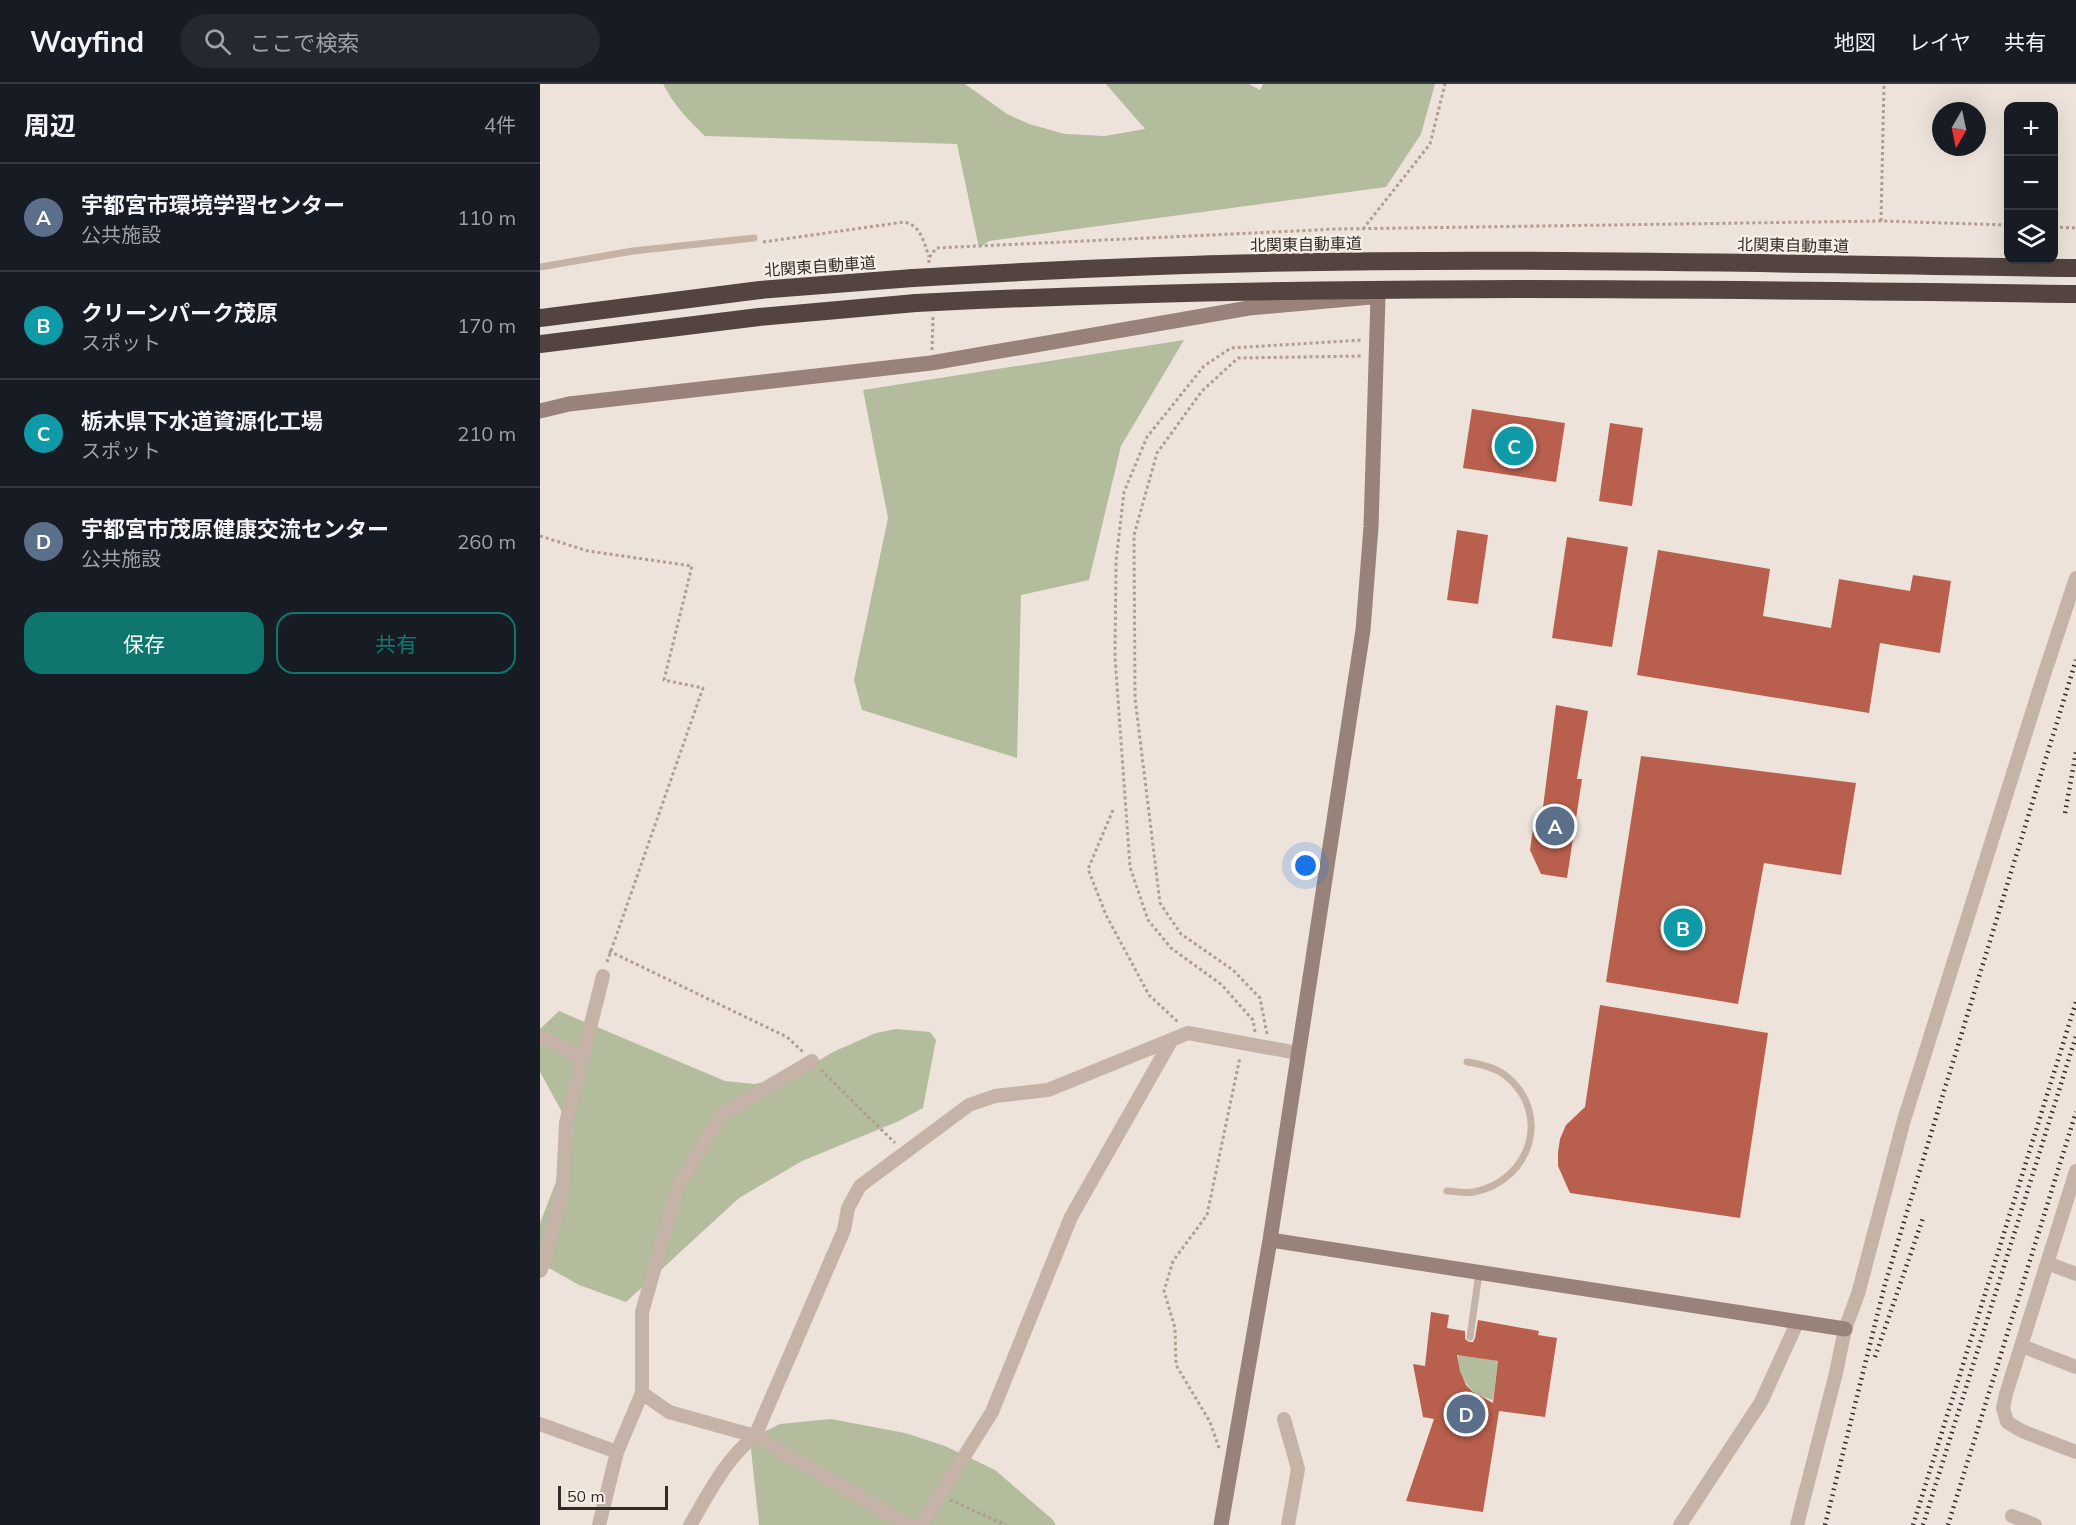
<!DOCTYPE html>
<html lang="ja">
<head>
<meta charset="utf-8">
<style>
  :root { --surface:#171b24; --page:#242831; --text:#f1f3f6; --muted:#9ea1a6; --line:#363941; --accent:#0f766e }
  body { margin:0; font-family:Mulish,"Noto Sans JP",sans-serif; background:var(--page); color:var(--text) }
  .controls { position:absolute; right:18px; top:18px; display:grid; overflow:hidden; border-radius:12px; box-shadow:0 6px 24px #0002 }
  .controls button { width:54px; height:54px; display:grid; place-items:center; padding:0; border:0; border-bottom:2px solid var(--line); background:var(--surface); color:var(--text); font:30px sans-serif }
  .compass { position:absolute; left:1392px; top:18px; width:54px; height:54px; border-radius:50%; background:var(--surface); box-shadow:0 6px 24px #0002; rotate:189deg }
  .scale { position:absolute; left:18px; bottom:15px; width:110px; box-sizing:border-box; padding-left:6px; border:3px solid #332a27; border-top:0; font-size:16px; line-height:21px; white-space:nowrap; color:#332a27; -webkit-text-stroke:4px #f7eee6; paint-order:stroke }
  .you { position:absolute; left:766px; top:782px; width:21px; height:21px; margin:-15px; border:4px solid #fff; border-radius:50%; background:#1a73e8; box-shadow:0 0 0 9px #1a73e833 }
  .badge { display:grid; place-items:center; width:39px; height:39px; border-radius:50%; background:var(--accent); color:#fff; font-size:20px; font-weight:700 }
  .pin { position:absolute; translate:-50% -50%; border:3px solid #fff; box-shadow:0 2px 6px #0006 }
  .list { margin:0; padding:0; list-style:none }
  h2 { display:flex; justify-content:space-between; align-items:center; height:78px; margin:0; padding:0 24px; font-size:26px }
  h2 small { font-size:20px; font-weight:400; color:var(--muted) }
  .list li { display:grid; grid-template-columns:39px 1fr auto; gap:18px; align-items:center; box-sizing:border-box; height:108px; padding:0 24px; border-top:2px solid var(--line) }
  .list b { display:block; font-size:22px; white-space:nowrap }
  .list p { margin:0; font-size:20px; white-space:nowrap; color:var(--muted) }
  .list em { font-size:20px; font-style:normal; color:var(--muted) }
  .actions { display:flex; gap:12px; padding:18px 24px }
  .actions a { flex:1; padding:14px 0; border:2px solid var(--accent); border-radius:18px; text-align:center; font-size:21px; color:var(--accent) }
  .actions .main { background:var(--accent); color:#fff }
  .icon { flex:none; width:33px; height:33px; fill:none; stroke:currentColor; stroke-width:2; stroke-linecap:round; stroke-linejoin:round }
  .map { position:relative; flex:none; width:1536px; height:1441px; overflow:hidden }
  header { display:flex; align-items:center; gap:36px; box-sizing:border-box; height:84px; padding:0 30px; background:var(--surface); border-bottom:2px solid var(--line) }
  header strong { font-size:28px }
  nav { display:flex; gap:33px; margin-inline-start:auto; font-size:21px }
  .search { width:420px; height:54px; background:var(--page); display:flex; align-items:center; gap:15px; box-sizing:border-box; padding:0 21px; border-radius:33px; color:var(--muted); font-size:22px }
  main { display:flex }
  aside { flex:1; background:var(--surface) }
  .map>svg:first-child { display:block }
  .green { fill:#b3bc9c }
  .building { fill:#b95f4d; fill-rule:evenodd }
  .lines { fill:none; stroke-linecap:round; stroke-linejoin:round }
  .path { stroke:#b19d92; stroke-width:3; stroke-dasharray:3 3; stroke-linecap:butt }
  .lane { stroke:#c5b3a7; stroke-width:7 }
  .street { stroke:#c5b3a7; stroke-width:14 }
  .secondary { stroke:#988279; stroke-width:15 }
  .highway { stroke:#53443f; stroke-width:18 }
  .rail { stroke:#332a27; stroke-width:4.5; stroke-dasharray:1.5 4.5; stroke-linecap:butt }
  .highway-bridge { stroke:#53443f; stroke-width:18 }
  .labels { text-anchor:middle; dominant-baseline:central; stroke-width:4.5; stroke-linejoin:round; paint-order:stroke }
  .street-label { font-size:16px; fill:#332a27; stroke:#f7eee6 }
</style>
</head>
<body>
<header>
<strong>Wayfind</strong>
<div class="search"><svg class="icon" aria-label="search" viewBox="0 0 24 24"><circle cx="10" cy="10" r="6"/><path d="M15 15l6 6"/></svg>ここで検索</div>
<nav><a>地図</a><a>レイヤ</a><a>共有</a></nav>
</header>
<main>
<aside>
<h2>周辺<small>4件</small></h2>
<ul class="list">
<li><span class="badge" style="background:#5c6f8a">A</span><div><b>宇都宮市環境学習センター</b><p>公共施設</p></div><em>110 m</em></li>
<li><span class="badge" style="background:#0f9aa8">B</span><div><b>クリーンパーク茂原</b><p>スポット</p></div><em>170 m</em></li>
<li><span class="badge" style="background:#0f9aa8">C</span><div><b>栃木県下水道資源化工場</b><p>スポット</p></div><em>210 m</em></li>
<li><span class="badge" style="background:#5c6f8a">D</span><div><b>宇都宮市茂原健康交流センター</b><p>公共施設</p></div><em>260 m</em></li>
</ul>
<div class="actions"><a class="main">保存</a><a>共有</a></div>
</aside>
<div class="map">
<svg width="1536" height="1441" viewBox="0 0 1536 1441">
  <rect width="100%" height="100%" fill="#eee3da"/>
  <!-- green -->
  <path class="green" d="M123,0H425L467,30L489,40L525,50L565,52L605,45L566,0H709L720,6L723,0H895L881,50L846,103L449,157L439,164L417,60L165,52C148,36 134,21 123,0Z
    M644,256L581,362L549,496L481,511L477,674L322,626L314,596L348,434L323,306Z
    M19,927L185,997L215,1000L256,990L293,968L336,949L356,945L390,948L396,956L383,1024L359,1037L262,1077L199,1114L86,1218L39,1201L0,1179V1139L27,1070L33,1048L0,988V945Z
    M918,1271L958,1277L953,1316C930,1310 918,1295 918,1271Z
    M291,1335L365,1349L405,1362L455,1386L512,1435L516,1441H219L211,1366L213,1353L240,1340Z"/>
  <!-- building -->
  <path class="building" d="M932,325L1025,339L1016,398L923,384Z
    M1070,339L1103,344L1092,422L1059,417Z
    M917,446L948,451L938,520L907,516Z
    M1027,453L1088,463L1072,563L1012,554Z
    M1118,466L1230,485L1223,532L1291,544L1299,495L1370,507L1373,491L1411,497L1400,569L1340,559L1329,629L1097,591Z
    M1016,621L1048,627L1037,695H1042L1027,794L1001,790L990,766L993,745L1002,731Z
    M1101,672L1316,699L1301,791L1224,779L1198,920L1066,898Z
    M1060,921L1228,949L1200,1134L1030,1109L1018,1082V1068L1020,1055L1026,1041L1045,1023Z
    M891,1228L909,1231L907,1244L925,1247V1255L929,1258H933L935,1254L938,1236L999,1247L998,1251L1017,1254L1005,1333L959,1327L943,1428L866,1417L894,1335L883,1333L873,1280L885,1282ZM917,1271L958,1277L953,1319L932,1307L926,1301L920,1287Z"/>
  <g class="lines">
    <!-- path -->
    <path class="path" d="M1341,137L1344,0
      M1514,143L1536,144
      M823,145L890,60L905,0
      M223,158L364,138C381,141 384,159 389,173
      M389,179V174L396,164L797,145L1341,137L1468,141
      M392,266L393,233
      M0,452L48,467L152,482L124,596L163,604L66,881
      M573,726L548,785L566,831L609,911L639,939
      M69,867L247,953L263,968
      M715,948L713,936L682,901L631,864L608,836L590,783L575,573L576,477L584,408L607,353L664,282L691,264L823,256
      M727,950L720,914L693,886L641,850L620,819L595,614L594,451L617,369L662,307L698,274L823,272
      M281,986L355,1059
      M679,1364L670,1338L636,1281L635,1244L624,1207L633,1177L667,1131L700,973
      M410,1416L466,1441"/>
    <!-- lane -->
    <path class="lane" d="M0,183L93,167L214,154
      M907,1107C916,1107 926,1110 934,1108C991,1097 1012,1029 966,992C955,983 941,980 927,978
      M930,1253L939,1189"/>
    <!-- street -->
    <path class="street" d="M0,953L16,959L42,975
      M1536,1087L1466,1310L1463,1324L1467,1338L1482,1347L1536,1368
      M1507,1179L1536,1190
      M0,1187L5,1176L23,1101L26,1039L63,892
      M1482,1262L1536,1283
      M102,1309V1228L138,1102L182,1030L272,977
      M744,1335L758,1385L748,1441
      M0,1340L77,1368
      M1472,1432L1495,1441
      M59,1441L77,1368L102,1309L129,1328L215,1352L369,1441
      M150,1441C168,1411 186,1374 215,1352L304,1146L308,1124L320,1102L429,1021L455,1012L508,1006L648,949L758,969
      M381,1441L452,1328L531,1133L631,957
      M1140,1441L1221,1318L1257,1239
      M1257,1441L1296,1289L1305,1245L1318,1210L1364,1036L1503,594L1536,494"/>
    <!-- secondary -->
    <path class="secondary" d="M0,327L29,320L391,279L709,224L831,213
      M730,1156L1305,1245
      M681,1441L730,1156L823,546L831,443L838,213"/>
    <!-- highway -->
    <path class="highway" d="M0,234L220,206L373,194
      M0,260L219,233L376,219"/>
    <!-- rail -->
    <path class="rail" d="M1525,729L1536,668
      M1335,1273L1383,1134
      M1285,1441L1345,1200L1536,576
      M1373,1441L1536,918
      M1383,1441L1536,952
      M1408,1441L1536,1028"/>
    <!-- highway-bridge -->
    <path class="highway-bridge" d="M373,194C455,189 537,185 618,182C924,171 1230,180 1536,184
      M376,219C762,199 1149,205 1536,210"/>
  </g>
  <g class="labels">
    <!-- street labels -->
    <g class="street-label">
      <text transform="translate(766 160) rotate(-1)">北関東自動車道</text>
      <text transform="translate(1253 161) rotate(1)">北関東自動車道</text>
      <text transform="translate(280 182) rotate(-4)">北関東自動車道</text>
    </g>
  </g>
</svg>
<div class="controls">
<button>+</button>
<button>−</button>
<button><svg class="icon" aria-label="layers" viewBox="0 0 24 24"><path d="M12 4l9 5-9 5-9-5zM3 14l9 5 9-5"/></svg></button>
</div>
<svg class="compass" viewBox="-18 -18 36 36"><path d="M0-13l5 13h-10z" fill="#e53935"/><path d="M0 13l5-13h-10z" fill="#9ea1a6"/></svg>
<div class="scale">50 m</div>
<div class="you"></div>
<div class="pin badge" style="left:1015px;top:742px;background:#5c6f8a">A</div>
<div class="pin badge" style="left:1143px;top:844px;background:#0f9aa8">B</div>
<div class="pin badge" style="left:974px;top:362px;background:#0f9aa8">C</div>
<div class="pin badge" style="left:926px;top:1330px;background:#5c6f8a">D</div>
</div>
</main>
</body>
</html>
